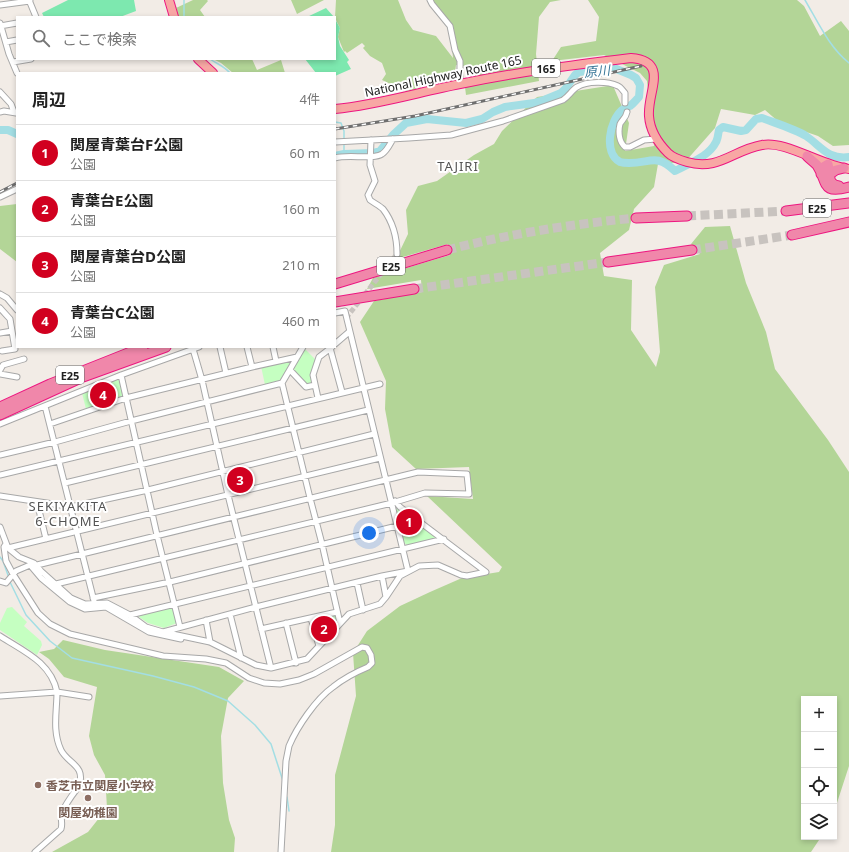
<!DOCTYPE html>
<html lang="ja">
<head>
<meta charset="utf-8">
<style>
  :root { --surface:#fff; --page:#f6f6f6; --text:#222; --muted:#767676; --line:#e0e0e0; --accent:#d1001f }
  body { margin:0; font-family:"Noto Sans","Noto Sans JP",sans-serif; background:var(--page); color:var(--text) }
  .controls { position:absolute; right:12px; bottom:12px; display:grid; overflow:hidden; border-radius:0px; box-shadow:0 2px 6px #0003 }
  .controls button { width:36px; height:36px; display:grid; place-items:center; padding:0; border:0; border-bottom:1px solid var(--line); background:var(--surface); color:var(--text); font:20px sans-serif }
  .you { position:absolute; left:369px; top:533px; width:14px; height:14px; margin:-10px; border:3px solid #fff; border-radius:50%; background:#1a73e8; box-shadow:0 0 0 6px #1a73e833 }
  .badge { display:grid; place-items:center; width:26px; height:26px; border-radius:50%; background:var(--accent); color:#fff; font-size:13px; font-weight:700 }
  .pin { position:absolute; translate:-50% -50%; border:2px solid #fff; box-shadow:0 1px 4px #0006 }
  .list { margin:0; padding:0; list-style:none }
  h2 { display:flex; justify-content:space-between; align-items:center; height:52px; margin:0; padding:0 16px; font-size:17px }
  h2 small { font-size:13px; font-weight:400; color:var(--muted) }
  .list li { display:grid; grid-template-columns:26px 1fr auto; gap:12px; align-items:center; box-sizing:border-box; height:56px; padding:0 16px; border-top:1px solid var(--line) }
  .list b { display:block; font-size:15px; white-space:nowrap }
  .list p { margin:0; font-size:13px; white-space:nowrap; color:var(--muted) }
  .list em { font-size:13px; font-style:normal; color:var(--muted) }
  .icon { flex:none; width:22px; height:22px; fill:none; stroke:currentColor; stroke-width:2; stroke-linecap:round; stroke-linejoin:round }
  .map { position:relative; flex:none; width:849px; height:852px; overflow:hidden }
  .search { position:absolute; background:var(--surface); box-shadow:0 2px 6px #0003; left:16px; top:16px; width:320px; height:44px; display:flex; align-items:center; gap:10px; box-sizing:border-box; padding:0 14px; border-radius:0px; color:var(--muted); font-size:15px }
  .panel { position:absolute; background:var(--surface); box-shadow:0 2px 6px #0003; left:16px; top:72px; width:320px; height:276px; border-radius:0px }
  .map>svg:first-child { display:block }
  .forest { fill:#b3d597 }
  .park { fill:#c5ffc1 }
  .pitch { fill:#7de8af }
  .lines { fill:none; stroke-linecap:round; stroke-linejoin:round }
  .stream { stroke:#a3dee4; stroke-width:1.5 }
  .river { stroke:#a3dee4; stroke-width:8 }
  .minor-tunnel { stroke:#c8c3bf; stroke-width:5; stroke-dasharray:5 2.5; stroke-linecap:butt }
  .motorway-tunnel { stroke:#c8c3bf; stroke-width:9; stroke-dasharray:9 4.5; stroke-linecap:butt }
  .minor-casing { stroke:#a8a8a8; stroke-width:7 }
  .trunk-casing { stroke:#ed1680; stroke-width:10 }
  .motorway-casing { stroke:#ed1680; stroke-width:11 }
  .minor { stroke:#fff; stroke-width:5 }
  .trunk { stroke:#f8a7a4; stroke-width:8 }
  .motorway { stroke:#f087aa; stroke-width:9 }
  .rail-casing { stroke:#6f6f6f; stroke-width:3 }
  .rail { stroke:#fff; stroke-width:1.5; stroke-dasharray:4.5; stroke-linecap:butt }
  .education-dot { fill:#8d6e63; stroke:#fff; stroke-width:1.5 }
  .labels { text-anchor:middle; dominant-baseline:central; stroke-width:4; stroke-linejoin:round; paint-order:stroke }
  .shield { fill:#fff; stroke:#646464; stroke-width:1 }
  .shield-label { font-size:11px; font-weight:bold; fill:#212121 }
  .street-label { font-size:12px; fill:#212121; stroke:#fff }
  .education-label { font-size:12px; font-weight:bold; fill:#785e54; stroke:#fff; text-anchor:start }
  .water-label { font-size:13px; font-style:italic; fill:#387799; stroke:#fff }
  .neighbourhood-label { font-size:13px; letter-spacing:1px; fill:#545454; stroke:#fff }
</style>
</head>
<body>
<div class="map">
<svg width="849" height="852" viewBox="0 0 849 852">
  <rect width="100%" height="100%" fill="#f2ece6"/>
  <!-- forest -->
  <path class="forest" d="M175,0L176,8L193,0H207L208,1L200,10L205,17H178Z
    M291,0H324L297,14Z
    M336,0H398L406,20L413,30L436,36L453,58L450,26L430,0H561L550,2L539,17L536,54L539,81L466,95L465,87L476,78L472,67L456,65L454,80L446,82L444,76L422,81L417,90L407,92L382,80L386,74L382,63L370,56L363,48L365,46L362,43L347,53L345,51L344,52L338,37L340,28L335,18Z
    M588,0H797L804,6L820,36L841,21L849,31V145L833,146L818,136L780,123L765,110L755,115L721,109L715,128L685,162L658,164L654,187L634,209L629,230L600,253L604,276L632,280L631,330L656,367L660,352L655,287L664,265L700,254L691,244L705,227L730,226L746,283L766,332L775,369L828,440L849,472V766L834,812V699H804V837H821L811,852H331L335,825V775L356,696L353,653L367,631L400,606L430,592L462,578L499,572L502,567L427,496L473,499L469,467L416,469L392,447L385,409L386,381L360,322L374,301L422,292L421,280L367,289L373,278L450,255L448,244L396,259L408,234L406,210L418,186L437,181L474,155L494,144L502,131L537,97L614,85V88L629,123L625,151L654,146L647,81L640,73L604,55L552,61L561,47L596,41L599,17Z
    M213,59H252L257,70L281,60L285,73H233L221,63Z
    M17,204V262L0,249V206Z
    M63,640L105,650L219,667L244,681L228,698L221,736L223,783L229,820L235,838L234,852H52L88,832L107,808L105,775L94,755L89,736L97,687L64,677L49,659L39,652L54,649Z"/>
  <!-- park -->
  <path class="park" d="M304,348L316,360L314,384L307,386L291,370Z
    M295,359L282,381L265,385L261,366Z
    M120,378L124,397L86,409L82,393Z
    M247,468L251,488L235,492L230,488L229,472Z
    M399,507L436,535L435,538L407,545L403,542L396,509Z
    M174,606L177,623L164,628L148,623L139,617L140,614Z
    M12,607L27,622L24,626L41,641L42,645L37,655L0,630V623L7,608Z
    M335,614L337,616L338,622L320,642L315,620L317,617Z"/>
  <!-- pitch -->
  <path class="pitch" d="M68,0H134L136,11L120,17H44L42,13Z
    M326,8L334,17H307Z
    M335,19L340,28L338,37L340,46L349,60L347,62L351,69L335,76V73H316L305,59H335Z"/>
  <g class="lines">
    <!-- stream -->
    <path class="stream" d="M184,0V17
      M805,0C818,22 829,47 849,63
      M210,59C217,64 224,66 230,73
      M335,122L341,123L344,131V154
      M0,557L3,561L9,578
      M10,582L26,615L50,641L72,658L153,676L194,687L228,701L255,725L271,744L283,781
      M287,797L289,811"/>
    <!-- river -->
    <path class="river" d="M0,130H8L17,134
      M335,156L344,154L373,153L380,151L393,135L406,123L427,119L466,123L482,119L493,112L505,107L534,103L544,100L561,93L566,88L575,75L579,72L614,68L631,75L636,78L640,85L639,97C636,100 634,103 630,106C628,107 625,108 622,110C610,120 603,153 620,162C623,163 627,163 629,163C651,163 656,153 675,171L679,169C692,162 709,156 716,142C718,139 718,134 719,130L723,127L741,131L746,130L756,119L762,118C775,123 795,129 806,136C821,146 828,160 849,157"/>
    <!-- minor-tunnel -->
    <path class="minor-tunnel" d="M346,318L397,254"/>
    <!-- motorway-tunnel -->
    <path class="motorway-tunnel" d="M687,216L786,211
      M447,250C509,234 572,224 636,218
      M692,250L792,235
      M414,289L608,262"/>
    <!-- minor casing -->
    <g class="minor-casing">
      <path id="minor" d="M29,0L36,17
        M430,0L432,4L450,26L455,50L460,61V84
        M0,5L30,1
        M0,23L9,54L17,73
        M0,26L17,23
        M6,42L17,40
        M13,62L31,59
        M0,92L11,104L14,112
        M0,112L4,111L16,113
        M627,112C626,118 622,120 620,124C618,132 619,142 625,147H630L644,140L656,139
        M371,140L370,165L375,181L368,195L370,200C374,203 380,206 383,209C393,222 397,238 397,254
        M335,142L409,138L451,135L503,121L563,100C569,96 572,90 577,87C587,81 607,81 618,86C621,87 623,91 625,93V103
        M335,158C348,154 373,160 382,154C387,151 390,144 393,139
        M0,197L17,189
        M0,294L7,298L17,310
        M0,308L10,319L15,349L2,351
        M0,333L12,331
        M335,344L349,332
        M220,347L226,373
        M247,347L252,367
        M273,347L276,361
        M303,347L282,383L310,498L322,544L340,623
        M330,348L342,392
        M193,349L202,380L228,495L271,668
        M0,370L3,365L24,359
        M290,370L306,387L315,385
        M0,374L17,377
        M121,375L157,535L180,627
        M318,398L313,375L319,357L332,347
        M45,406L94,601
        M0,424L121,375L199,347
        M50,424L126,398L252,367L297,357
        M0,455L55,442L131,421L282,383
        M0,475L380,384
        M65,483L368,410
        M0,496L60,505L75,506L148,490L374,434
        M37,502L46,539
        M0,527L8,548L19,557L34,563L41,571L71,598L85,604L107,603L130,615L146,627L163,632L210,642L256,665L271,668L307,659L349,614L380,604L386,597
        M6,544L4,547L6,561L13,574L38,613L50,624L70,634L163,656L206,659L226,663L249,678L264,683L280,684L299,680L314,674L362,647L367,648L371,655L372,663L368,667C356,672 343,679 333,687C316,699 297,727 289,746C288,751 287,756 286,761L281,852
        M8,548L380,458
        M37,565L418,472L467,474L469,494L425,493L392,503L56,584
        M382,576L386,597L400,576L419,566L438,565L461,575L467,576L486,572L400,507L395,501
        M0,581L6,583L16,571L30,565L41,578L70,602L85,609L106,607L149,632L181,639
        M357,583L363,610
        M93,598L170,582L397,526
        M230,614L241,658
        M130,615L444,539
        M311,618L319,646
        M206,620L210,642
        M286,623L296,663
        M261,629L337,612
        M163,632L256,607L382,576L408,571L345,311L335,313
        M0,636C23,651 51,662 57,692L0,696
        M35,852L61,829C63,823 60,819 62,813C65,804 73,794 79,786C86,765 68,764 61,750C52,731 57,711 57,692L89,697"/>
    </g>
    <!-- trunk casing -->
    <g class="trunk-casing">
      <path id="trunk" d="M169,0L174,17
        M198,59L213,73
        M335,109C377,105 419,92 460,84C517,72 574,65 631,58C670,61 647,92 649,116C650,131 657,142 668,153C673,158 680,160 687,162C719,171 733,150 762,145C785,140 822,166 849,169"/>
    </g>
    <!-- motorway casing -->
    <g class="motorway-casing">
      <path id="motorway" d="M807,156C810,159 814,162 817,165C828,182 821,195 849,187
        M821,174L823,167L828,164L830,174
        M839,186C832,185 829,181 830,174L836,170L844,168
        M786,211L849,203
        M636,218L687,216
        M792,235L849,222
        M608,262L692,250
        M335,284L447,250
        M335,302L414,289
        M0,407L50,384L143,347
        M0,415L83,377L166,347"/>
    </g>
    <!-- minor -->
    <use href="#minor" class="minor"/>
    <!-- trunk -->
    <use href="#trunk" class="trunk"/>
    <!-- motorway -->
    <use href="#motorway" class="motorway"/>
    <!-- rail casing -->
    <g class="rail-casing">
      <path id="rail" d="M335,129L415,116L641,66
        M0,192L17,183"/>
    </g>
    <!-- rail -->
    <use href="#rail" class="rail"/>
  </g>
  <!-- markers -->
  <g class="education-dot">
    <circle cx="38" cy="785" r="4"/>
    <circle cx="88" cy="798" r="4"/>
  </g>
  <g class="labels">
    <!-- shield labels -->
    <g class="shield">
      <rect x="532" y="59" width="28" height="18" rx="3"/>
      <rect x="803" y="199" width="28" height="18" rx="3"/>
      <rect x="377" y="257" width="28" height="18" rx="3"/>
      <rect x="56" y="366" width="28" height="18" rx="3"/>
    </g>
    <g class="shield-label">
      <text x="546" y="68">165</text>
      <text x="817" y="208">E25</text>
      <text x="391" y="266">E25</text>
      <text x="70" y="375">E25</text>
    </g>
    <!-- street labels -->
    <g class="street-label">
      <text transform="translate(443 76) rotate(-12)">National Highway Route 165</text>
    </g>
    <!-- education labels -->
    <g class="education-label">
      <text x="46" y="785">香芝市立関屋小学校</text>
      <text x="88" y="812" text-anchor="middle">関屋幼稚園</text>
    </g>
    <!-- water labels -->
    <g class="water-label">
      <text transform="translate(597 71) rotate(-6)">原川</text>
    </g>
    <!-- neighbourhood labels -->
    <g class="neighbourhood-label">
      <text x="458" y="166">TAJIRI</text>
      <text x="68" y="506">SEKIYAKITA<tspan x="68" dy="15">6-CHOME</tspan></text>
    </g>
  </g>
</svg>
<div class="controls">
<button>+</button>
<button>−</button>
<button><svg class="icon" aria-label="locate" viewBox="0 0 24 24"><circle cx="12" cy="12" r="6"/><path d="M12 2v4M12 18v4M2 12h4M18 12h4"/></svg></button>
<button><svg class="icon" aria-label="layers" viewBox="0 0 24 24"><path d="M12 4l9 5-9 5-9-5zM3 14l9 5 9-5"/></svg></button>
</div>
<div class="you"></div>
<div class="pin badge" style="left:409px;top:522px">1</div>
<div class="pin badge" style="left:324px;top:629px">2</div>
<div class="pin badge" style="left:240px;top:480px">3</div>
<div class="pin badge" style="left:103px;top:395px">4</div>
<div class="search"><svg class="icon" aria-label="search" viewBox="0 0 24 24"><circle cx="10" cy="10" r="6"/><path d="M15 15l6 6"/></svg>ここで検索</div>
<section class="panel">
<h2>周辺<small>4件</small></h2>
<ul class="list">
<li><span class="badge">1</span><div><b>関屋青葉台F公園</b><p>公園</p></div><em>60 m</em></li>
<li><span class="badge">2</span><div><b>青葉台E公園</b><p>公園</p></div><em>160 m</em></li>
<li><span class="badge">3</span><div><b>関屋青葉台D公園</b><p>公園</p></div><em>210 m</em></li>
<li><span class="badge">4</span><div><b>青葉台C公園</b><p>公園</p></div><em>460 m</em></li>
</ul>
</section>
</div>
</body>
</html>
